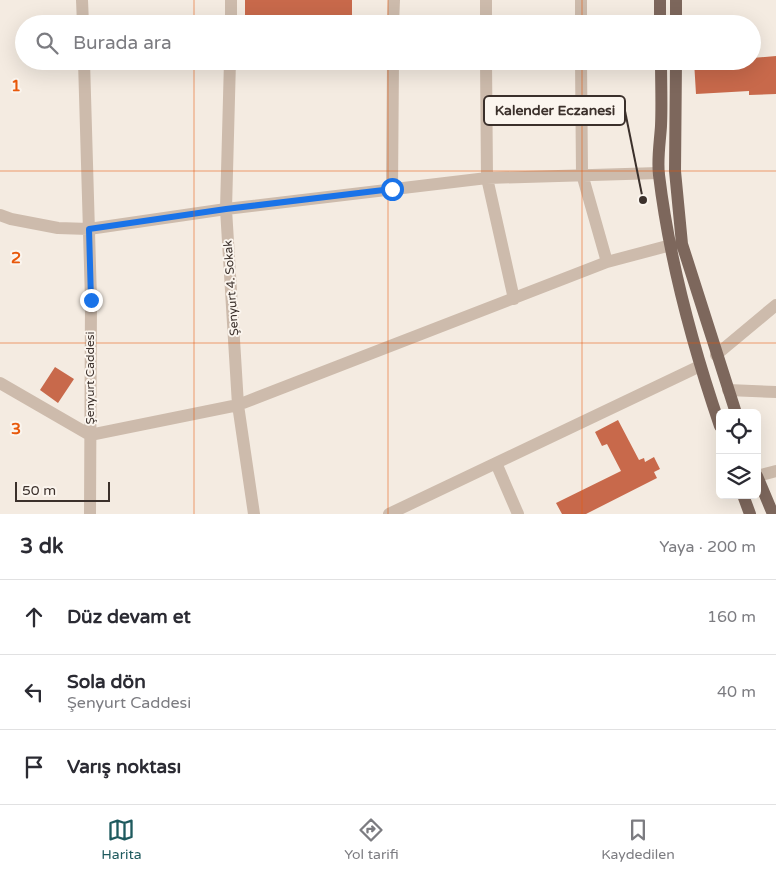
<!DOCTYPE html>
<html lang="tr">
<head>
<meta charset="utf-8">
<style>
  :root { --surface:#fff; --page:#f7f7f7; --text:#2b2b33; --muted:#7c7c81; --line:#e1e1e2; --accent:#1f5a5e }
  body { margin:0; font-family:"Varela Round",sans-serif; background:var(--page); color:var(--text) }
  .controls { position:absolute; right:15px; bottom:15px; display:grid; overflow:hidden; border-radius:8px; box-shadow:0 5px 20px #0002 }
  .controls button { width:45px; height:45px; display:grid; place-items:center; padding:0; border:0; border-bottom:1px solid var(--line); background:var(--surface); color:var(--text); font:25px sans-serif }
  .scale { position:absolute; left:15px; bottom:12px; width:95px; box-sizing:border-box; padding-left:5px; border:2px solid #3b302b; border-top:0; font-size:14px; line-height:18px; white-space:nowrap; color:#3b302b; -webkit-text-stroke:4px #fbf5ee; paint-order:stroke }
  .stop { position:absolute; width:15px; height:15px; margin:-11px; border:4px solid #1a73e8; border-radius:50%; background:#fff }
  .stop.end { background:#1a73e8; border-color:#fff; box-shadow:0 1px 5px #0008 }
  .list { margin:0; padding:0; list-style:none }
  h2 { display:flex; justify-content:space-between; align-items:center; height:65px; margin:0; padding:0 20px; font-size:21px }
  h2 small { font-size:16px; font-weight:400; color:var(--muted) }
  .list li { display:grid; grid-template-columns:32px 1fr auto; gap:15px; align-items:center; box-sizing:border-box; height:75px; padding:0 20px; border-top:1px solid var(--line) }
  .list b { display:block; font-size:19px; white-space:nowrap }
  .list p { margin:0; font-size:16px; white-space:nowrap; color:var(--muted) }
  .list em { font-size:16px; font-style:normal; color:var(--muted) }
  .icon { flex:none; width:28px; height:28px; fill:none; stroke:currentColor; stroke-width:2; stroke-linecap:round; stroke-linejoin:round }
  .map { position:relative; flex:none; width:776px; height:514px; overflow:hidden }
  .search { position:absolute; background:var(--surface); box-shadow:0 5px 20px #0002; left:15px; right:15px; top:15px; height:55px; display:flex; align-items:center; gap:12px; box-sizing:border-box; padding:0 18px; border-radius:28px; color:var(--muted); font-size:19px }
  .sheet { height:290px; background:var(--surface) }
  nav { display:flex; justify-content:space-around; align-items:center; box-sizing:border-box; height:70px; border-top:1px solid var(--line); background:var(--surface); font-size:14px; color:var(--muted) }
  nav a { display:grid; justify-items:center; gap:2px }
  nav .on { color:var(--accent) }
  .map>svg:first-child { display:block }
  .building { fill:#c8694b }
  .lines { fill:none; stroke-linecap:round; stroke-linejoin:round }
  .minor { stroke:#cdbbac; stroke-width:12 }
  .major { stroke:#7d675c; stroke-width:12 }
  .route { stroke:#1a73e8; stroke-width:6 }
  .grid { fill:none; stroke:#e8590c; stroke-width:1; stroke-opacity:0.55 }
  .labels { text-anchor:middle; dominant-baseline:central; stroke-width:4; stroke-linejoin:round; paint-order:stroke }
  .street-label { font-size:12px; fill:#3b302b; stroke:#fbf5ee }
  .grid-label { font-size:16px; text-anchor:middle; font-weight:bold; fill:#e8590c; stroke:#fbf5ee; stroke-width:4; stroke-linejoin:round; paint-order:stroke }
  .leader { fill:none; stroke:#3b302b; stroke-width:2 }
  .callout-dot { fill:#3b302b; stroke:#fbf5ee; stroke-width:2 }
  .callout { fill:#fbf5ee; stroke:#3b302b; stroke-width:2 }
  .callout-label { font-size:14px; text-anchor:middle; font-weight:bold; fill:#3b302b }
</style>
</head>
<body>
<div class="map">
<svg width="776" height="514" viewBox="0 0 776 514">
  <rect width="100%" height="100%" fill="#f4ebe1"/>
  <!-- building -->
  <path class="building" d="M245,0H352V15H338V24H307V16L245,17Z
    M776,56V94L749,95V91L696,94L694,61H752V58Z
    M55,367L74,379L58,403L40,390Z
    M618,420L639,460L644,458L645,462L654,457L660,469L654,472L657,478L586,514H562L556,503L621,471L607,444L602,446L595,432Z"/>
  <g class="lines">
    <!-- minor -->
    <path class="minor" d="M82,0L83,24
      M486,0V24
      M581,0V24
      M231,24V0
      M393,24L394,0
      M84,61L91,300L90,514
      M230,61L226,209L238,405L254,514
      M486,61L487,178L514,299
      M581,61L582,174L607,262
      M392,189L393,61
      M0,215L11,219L58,228L89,229L226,209L487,178L659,173
      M716,355L776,305
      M0,383L90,435L238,405L607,262L671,245
      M728,390L776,392
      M496,463L518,514
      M757,476L776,471
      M389,514L700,366"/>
    <!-- major -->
    <path class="major" d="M660,0V24
      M676,24V0
      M661,61C661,83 662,104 661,126C660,142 657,159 659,175C669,258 693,347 720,426
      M676,61L675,171L682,244L736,413
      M757,476L773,514
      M743,495L750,514"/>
  </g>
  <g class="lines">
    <!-- route -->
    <path class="route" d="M91,300L89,229L226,209L392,189"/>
  </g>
  <!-- grid -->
  <path class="grid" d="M194,0V24M388,0V24M582,0V24M194,61V514M388,61V514M582,61V514M0,171H776M0,343H776"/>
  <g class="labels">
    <!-- street labels -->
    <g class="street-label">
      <text transform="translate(231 288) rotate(-94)">Şenyurt 4. Sokak</text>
      <text transform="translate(90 378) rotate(-90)">Şenyurt Caddesi</text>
    </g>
  </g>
  <g class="grid-label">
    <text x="16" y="91">1</text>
    <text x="16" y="263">2</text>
    <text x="16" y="434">3</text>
  </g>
  <!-- callouts -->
  <path class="leader" d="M643 200L625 111"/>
  <circle class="callout-dot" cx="643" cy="200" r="5"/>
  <rect class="callout" x="484" y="96" width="141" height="29" rx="5"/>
  <g class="callout-label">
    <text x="555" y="115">Kalender Eczanesi</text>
  </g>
</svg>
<div class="controls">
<button><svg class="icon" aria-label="locate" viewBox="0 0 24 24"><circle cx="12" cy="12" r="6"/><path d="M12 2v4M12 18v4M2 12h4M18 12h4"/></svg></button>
<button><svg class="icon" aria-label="layers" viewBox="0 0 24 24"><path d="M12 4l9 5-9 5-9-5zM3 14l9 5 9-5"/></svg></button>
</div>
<div class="scale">50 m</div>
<div class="stop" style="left:392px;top:189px"></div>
<div class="stop end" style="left:91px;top:300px"></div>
<div class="search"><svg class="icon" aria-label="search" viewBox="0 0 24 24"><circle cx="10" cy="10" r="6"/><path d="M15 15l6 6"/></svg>Burada ara</div>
</div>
<section class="sheet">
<h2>3 dk<small>Yaya · 200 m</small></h2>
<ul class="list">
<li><svg class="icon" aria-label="ahead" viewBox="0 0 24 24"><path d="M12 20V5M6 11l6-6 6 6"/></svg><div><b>Düz devam et</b></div><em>160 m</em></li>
<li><svg class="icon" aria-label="left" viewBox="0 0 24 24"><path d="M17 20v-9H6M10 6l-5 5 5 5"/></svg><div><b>Sola dön</b><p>Şenyurt Caddesi</p></div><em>40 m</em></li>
<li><svg class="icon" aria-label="arrive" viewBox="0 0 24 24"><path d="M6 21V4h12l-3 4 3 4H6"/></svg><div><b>Varış noktası</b></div></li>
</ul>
</section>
<nav>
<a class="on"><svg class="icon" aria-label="map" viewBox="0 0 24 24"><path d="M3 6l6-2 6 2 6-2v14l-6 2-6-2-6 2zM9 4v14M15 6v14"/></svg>Harita</a>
<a><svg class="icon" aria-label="directions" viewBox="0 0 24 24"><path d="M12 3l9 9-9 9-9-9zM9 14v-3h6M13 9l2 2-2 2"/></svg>Yol tarifi</a>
<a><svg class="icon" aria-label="saved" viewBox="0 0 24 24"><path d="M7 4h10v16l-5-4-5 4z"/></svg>Kaydedilen</a>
</nav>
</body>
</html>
